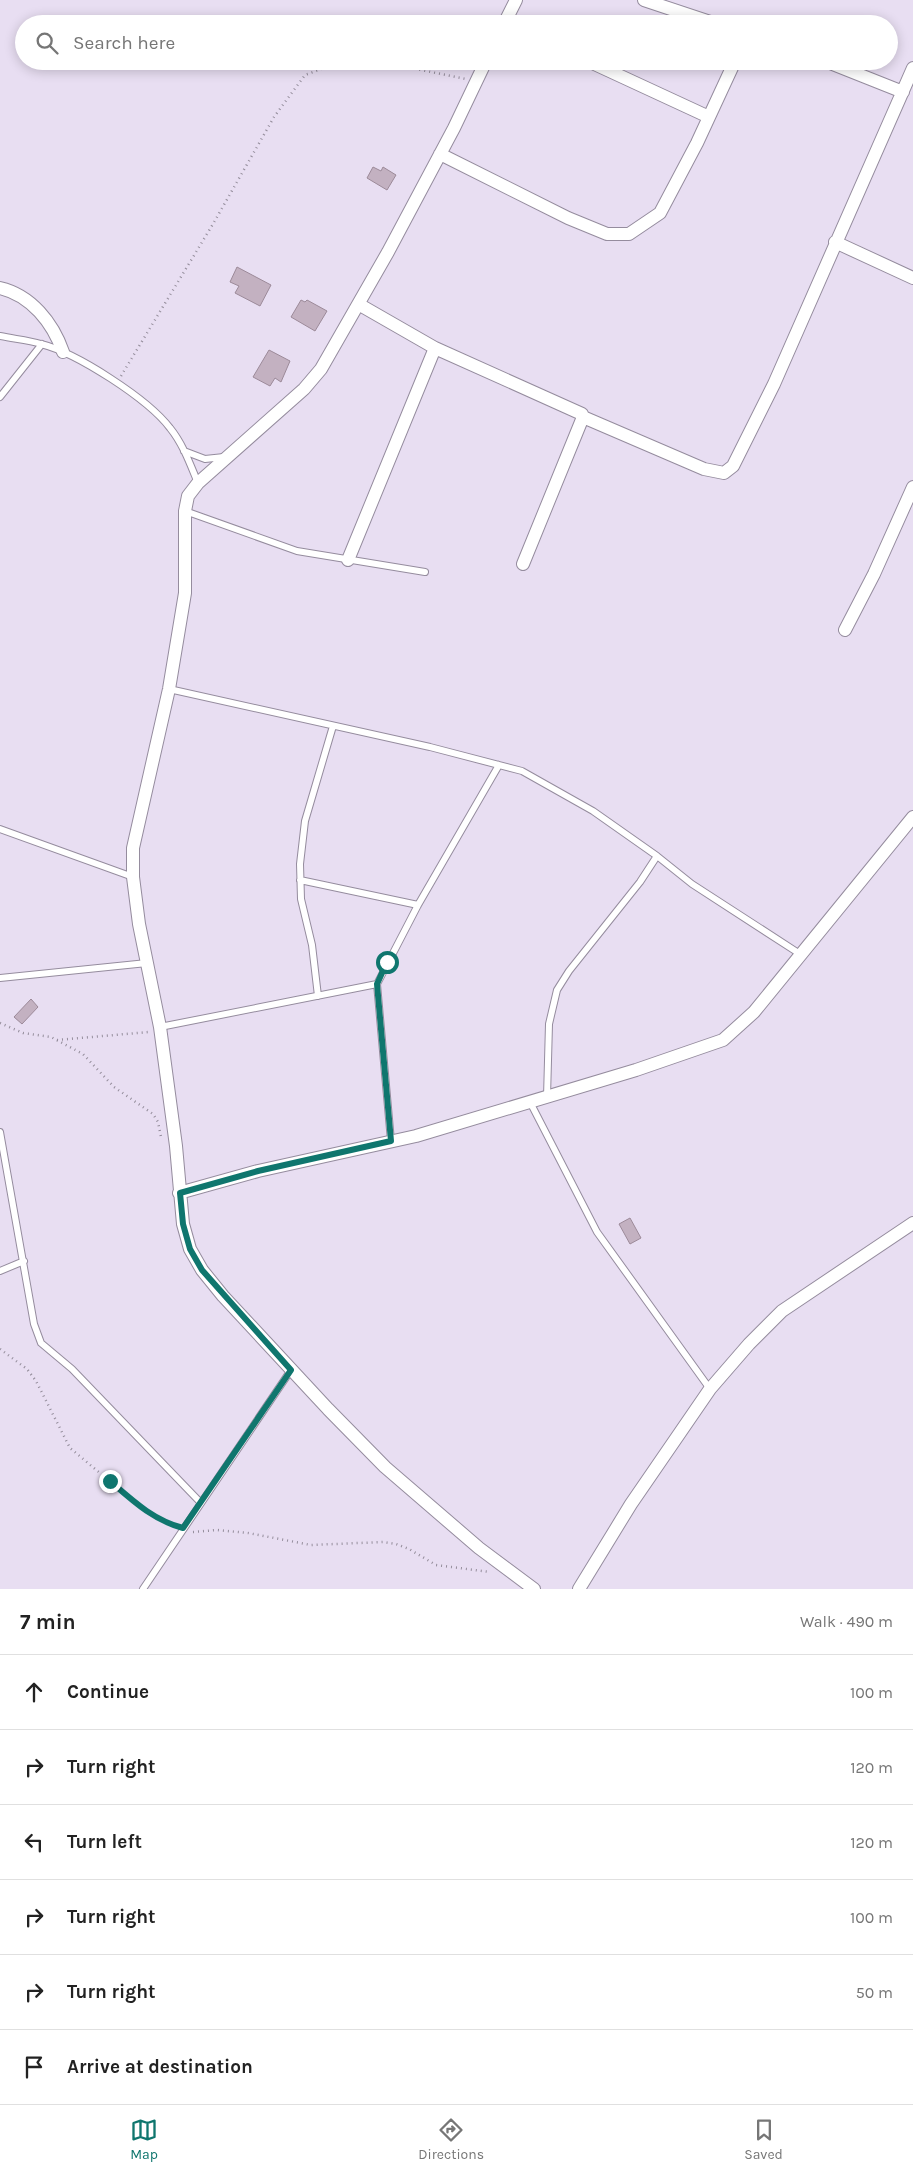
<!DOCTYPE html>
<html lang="en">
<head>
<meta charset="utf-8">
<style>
  :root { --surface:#fff; --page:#f2f2f2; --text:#222; --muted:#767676; --line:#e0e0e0; --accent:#0f766e }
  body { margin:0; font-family:Karla,sans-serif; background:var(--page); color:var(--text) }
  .stop { position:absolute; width:15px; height:15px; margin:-11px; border:4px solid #0f766e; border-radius:50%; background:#fff }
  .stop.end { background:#0f766e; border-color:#fff; box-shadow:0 1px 5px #0008 }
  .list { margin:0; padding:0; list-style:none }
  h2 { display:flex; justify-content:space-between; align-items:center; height:65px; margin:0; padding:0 20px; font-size:21px }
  h2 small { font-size:16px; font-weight:400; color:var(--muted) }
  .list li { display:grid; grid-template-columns:32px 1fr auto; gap:15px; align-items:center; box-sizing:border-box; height:75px; padding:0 20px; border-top:1px solid var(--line) }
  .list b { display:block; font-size:19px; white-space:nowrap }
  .list em { font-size:16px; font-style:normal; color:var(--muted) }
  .icon { flex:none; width:28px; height:28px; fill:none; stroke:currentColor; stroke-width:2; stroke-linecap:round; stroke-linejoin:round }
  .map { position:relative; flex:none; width:913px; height:1589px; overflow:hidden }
  .search { position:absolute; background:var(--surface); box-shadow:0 2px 12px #0003; left:15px; right:15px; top:15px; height:55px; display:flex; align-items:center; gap:12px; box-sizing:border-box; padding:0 18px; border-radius:28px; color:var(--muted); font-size:19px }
  .sheet { height:515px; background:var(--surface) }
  nav { display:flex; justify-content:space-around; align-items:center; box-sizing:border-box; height:70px; border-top:1px solid var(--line); background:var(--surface); font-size:14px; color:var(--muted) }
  nav a { display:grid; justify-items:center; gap:2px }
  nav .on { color:var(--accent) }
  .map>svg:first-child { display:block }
  .building { fill:#c3b1c1; stroke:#9c8a99 }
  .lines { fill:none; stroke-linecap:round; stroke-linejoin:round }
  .lane-casing { stroke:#958c9e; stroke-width:8 }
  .street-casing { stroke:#958c9e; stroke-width:14 }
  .path { stroke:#948d9b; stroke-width:2.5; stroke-dasharray:1 4; stroke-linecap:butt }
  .lane { stroke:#fff; stroke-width:6 }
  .street { stroke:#fff; stroke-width:12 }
  .route { stroke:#0f766e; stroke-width:6 }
</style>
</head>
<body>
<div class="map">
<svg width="913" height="1589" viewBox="0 0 913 1589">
  <rect width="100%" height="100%" fill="#e8def2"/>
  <!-- building -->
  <path class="building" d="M373,167L381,171L383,167L396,175L387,190L367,178Z
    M237,267L271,285L260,306L235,293L239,286L230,282Z
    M301,300L305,302L307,300L327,311L315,331L291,317Z
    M269,350L290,361L281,382L275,378L270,386L253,377Z
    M31,999L38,1007L22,1024L14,1017Z
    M630,1218L641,1238L630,1244L619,1224Z"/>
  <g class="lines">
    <!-- lane casing -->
    <g class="lane-casing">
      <path id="lane" d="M0,336C14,339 28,340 41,344C77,353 148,399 170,428C183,444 190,464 198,483
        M0,397L42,344
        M184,451L205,459L224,457
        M185,511L297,551L425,572
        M169,689L430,747L522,771L593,811L657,856L692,884L800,954
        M0,829L133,877
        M300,880L418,905
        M0,978L147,963
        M318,996L312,945L301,899L300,864L305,821L333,726
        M160,1027L377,984
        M547,1097L549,1024L557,990L569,971L640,882L657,856
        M530,1102L597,1232L710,1389
        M0,1132L34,1324L41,1343L72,1369L200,1502
        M391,1141L377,984L418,905L499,765
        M0,1271L24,1261
        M143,1589L291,1370"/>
    </g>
    <!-- street casing -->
    <g class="street-casing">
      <path id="street" d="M644,0L716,24
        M504,24L516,0
        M486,61L454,128L388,252L321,369L304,389L198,483L188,496L185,511V593L169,689L133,848V877L139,924L160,1027L176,1146L183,1224L190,1249L202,1270L223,1296L328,1409L385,1467L479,1548L534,1589
        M588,61L709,117
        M825,61L903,92
        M440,154L568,218L607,234H629L660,213L697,143L735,61
        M835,242L913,278
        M0,288C31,295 53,323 63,352
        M360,305L435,348L582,414L583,417L523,564
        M583,417L704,469L724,473L733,466L774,384L913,68
        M348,560L435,348
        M845,630L874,574L913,487
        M179,1193L258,1171L416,1136L636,1070L723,1040L754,1012L913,817
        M579,1589L631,1504L710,1389L749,1344L782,1311L913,1223"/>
    </g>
    <!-- path -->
    <path class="path" d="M121,376L213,224L274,117L305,75L337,63L401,66L466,79
      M0,1023L23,1033L51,1037L83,1054L114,1087L153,1114L158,1122L161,1137
      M57,1040L149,1032
      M0,1349L27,1369L36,1381L70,1448L143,1509L175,1526
      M193,1532L217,1530L248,1533L311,1545L383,1542L396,1544L409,1549L436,1565L490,1572"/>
    <!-- lane -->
    <use href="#lane" class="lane"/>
    <!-- street -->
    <use href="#street" class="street"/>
  </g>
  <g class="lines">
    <!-- route -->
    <path class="route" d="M110,1481C133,1501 153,1520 183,1528L291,1370L202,1270L190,1249L183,1224L180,1193L258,1171L391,1141L377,984L387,962"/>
  </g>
</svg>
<div class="stop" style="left:387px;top:962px"></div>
<div class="stop end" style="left:110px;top:1481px"></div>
<div class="search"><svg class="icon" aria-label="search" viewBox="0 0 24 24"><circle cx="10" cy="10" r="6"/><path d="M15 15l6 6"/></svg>Search here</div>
</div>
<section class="sheet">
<h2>7 min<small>Walk · 490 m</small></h2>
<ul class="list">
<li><svg class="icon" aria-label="ahead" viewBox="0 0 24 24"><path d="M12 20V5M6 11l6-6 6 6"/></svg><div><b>Continue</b></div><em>100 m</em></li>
<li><svg class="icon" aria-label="right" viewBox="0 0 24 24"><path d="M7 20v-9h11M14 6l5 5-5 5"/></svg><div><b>Turn right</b></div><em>120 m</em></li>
<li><svg class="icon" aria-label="left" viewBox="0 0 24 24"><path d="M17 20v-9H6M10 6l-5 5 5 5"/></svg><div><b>Turn left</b></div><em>120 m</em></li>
<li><svg class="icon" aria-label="right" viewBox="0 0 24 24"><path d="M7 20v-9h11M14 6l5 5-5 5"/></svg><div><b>Turn right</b></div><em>100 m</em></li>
<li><svg class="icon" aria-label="right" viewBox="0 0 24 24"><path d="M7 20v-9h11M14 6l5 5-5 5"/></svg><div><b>Turn right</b></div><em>50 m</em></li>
<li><svg class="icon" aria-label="arrive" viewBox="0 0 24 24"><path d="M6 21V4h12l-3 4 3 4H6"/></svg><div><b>Arrive at destination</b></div></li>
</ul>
</section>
<nav>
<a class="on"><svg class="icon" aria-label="map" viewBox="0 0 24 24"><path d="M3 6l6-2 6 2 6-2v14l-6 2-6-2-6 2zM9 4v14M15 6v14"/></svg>Map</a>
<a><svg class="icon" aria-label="directions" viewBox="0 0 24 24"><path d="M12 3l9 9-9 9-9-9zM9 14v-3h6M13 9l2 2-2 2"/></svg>Directions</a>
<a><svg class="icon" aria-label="saved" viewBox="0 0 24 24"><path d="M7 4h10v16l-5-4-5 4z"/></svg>Saved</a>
</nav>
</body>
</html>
